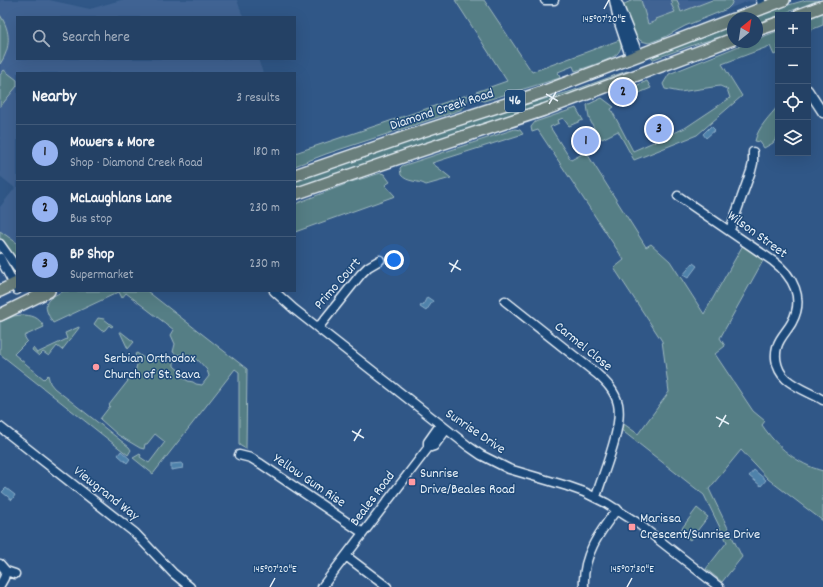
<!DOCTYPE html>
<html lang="en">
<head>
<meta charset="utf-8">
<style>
  :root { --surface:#244165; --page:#2c486b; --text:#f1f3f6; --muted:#a3afbf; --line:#415a79; --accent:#95b2f1 }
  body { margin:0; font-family:Dekko,sans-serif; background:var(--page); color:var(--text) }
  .controls { position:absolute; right:12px; top:12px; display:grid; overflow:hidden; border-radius:0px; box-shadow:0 4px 16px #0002 }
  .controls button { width:36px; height:36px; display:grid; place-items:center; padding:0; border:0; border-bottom:1px solid var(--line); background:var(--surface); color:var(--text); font:20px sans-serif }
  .compass { position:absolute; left:727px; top:12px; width:36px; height:36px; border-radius:50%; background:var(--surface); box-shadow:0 4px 16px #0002; rotate:30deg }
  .you { position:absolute; left:394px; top:260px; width:14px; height:14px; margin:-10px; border:3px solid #fff; border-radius:50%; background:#1a73e8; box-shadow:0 0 0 6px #1a73e833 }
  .badge { display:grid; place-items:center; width:26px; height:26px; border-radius:50%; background:var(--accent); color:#111; font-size:13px; font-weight:700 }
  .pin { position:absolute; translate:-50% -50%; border:2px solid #fff; box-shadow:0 1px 4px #0006 }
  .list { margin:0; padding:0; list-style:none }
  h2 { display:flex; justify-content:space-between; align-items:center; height:52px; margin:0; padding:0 16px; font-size:17px }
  h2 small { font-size:13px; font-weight:400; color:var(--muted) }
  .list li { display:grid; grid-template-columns:26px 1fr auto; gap:12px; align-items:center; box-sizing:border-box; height:56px; padding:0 16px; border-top:1px solid var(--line) }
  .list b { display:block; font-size:15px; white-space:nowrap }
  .list p { margin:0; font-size:13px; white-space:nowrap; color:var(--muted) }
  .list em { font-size:13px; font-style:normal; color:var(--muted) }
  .icon { flex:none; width:22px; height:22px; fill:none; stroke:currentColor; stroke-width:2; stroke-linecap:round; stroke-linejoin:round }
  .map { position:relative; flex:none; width:823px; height:587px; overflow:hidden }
  .search { position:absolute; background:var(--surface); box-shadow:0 4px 16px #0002; left:16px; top:16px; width:280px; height:44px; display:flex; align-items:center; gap:10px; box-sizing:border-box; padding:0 14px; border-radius:0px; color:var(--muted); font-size:15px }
  .panel { position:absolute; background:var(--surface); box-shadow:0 4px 16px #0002; left:16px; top:72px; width:280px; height:220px; border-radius:0px }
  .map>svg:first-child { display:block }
  .built { fill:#406493 }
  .green { fill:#557e85; stroke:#9eb8be }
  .water { fill:#4f82aa; stroke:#8caec9 }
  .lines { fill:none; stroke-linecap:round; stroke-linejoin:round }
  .minor-casing { stroke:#e8f1f8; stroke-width:11 }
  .major-casing { stroke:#e8f1f8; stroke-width:14 }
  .minor { stroke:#1f4a7a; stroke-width:8 }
  .major { stroke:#6b7f7c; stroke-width:11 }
  .ticks { fill:none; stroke:#e8f1f8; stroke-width:1.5 }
  .poi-dot { fill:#ff9aa2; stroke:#1f4a7a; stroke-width:1.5 }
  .labels { text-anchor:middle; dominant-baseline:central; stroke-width:3; stroke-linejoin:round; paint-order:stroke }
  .shield { fill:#1f4a7a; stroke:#acbfd2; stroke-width:1 }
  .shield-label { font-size:13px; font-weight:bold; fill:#e8f1f8 }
  .street-label { font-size:14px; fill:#e8f1f8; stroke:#1f4a7a }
  .poi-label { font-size:14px; fill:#e8f1f8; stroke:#1f4a7a; text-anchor:start }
  .ticks-label { font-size:10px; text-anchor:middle; fill:#e8f1f8; stroke:#1f4a7a; stroke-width:3; stroke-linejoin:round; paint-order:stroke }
</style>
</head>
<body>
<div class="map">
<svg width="823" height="587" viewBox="0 0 823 587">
  <rect width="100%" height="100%" fill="#305787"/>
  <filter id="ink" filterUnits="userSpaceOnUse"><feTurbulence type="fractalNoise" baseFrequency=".025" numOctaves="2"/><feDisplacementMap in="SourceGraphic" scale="8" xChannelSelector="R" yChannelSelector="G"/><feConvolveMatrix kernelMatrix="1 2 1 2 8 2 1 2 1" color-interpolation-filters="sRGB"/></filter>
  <g filter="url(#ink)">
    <!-- built -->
    <path class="built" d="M0,0H49L90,9L121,0H237L243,17H17V59H258L263,73H17V243L0,231V207L15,188L0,176Z
      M633,0H756V2L748,1L692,23L665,37L649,43L641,41L634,34L622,5Z"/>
    <!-- green -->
    <path class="green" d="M455,0H484L532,72L622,39C622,44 621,50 617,54C611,60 585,68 575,71L573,66L558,72L560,78L484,101L479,99L476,92L507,81Z
      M633,0H641L648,24L656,21V19L675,12L671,4L673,3L671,0H677L681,12L712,0H733L731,5L727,9L685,26L665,37L649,43L641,41L634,34L622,5Z
      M806,0H819L757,24V18H750L771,10Z
      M823,13V25L808,31V19Z
      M0,15C11,31 11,48 0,64Z
      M733,25V33L693,45L654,59H652L651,57Z
      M778,31V53L774,55L770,46L722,64L742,96L697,135L634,160L618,131L602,139L598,133L597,134L589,118L587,105L602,98L614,107L611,109L633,151L685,128L730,98L727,89L720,86L680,92L665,89L663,84L669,74L749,42H757V39Z
      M4,70L17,80V86L0,107V75Z
      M627,71L629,74L556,101L312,183L295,187V181L399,145L487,116L572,91Z
      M647,81L651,88L622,100L615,95Z
      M467,95C468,102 466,107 460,110L326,154L295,166V153Z
      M778,106V136L773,143L764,148L760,142L755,141C758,127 770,116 778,106Z
      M576,108L583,120L569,126L563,118L558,120L559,123L550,127L571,160L586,152L646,247L651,244L670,261L704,314L743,245L764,259L720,338L725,346L715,354L753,411L765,421L762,425C777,447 797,464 823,471V521L768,479L741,450L709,489L742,557L722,582L706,569L727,542L704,495L620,429L621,422L638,434L669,392L662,341L614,268L624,260L538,130L532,132L531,127L535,122Z
      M515,129L520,130L523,134L432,163L451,178L426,185C418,180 408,183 401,175L400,168L402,166Z
      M381,173L384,174L390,182L385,185L395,196L295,232V204L351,182Z
      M0,231L17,243V263L0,239Z
      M64,291H147L247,369L246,449L239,445V372L235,369L153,474L133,458L140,454L141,455L140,457L149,463L165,442L155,434L147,444H145L144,449L140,448L118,435L100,419L110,406L109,405L135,372L138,361L135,354L137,353L149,362L152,358L163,360L170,356L174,359V366L183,374L185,379L188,381L193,382L196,384L202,385L209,376L207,370L199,361L194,360L184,354L177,355L173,352L175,344L171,335L174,330L126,293L122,298L119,292L53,323C41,304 45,299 64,291Z
      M21,315C32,315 39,317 44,327L24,336L27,341L14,354L44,379L48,375L50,383L54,388L129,447L131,450L128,455L0,354V322L14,316Z
      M98,318L104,319L113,326L111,327L109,325L105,330L102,331L94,324Z
      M79,327V328L62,350L57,346L49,356L43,352L39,356L32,350L33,348L37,353L67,339L65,333Z
      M120,331L134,342L128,349L120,332Z
      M697,508L708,517L690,540L679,532Z"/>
    <!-- water -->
    <path class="water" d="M711,126L715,130L706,138L703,134Z
      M693,263L697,266L688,278L683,275Z
      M427,297L433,301L426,311L420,307L421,305H423Z
      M121,451L130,459L127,463L118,455Z
      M182,463L183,468L171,470V464Z
      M754,470L766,480L761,486L749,476Z
      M6,488L15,495L12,500L2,492Z"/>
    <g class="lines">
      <!-- minor casing -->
      <g class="minor-casing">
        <path id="minor" d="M545,0H554
          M614,0L618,20L631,59
          M761,0L762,8
          M618,4L639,56
          M808,90L823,113
          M678,196L773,261C793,276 805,298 792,322C789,328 784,333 780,340C773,352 775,369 786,379C796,388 811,393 823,400
          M730,230L751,171L753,163V152
          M0,244L17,268
          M0,258L17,290
          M274,291L294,309L468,446L481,455L509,469L567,486L584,492L606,503L636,522L719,587
          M505,301L597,374C606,382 615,391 618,404C623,428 603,473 596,497
          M318,328L361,274L368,267L380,260
          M0,427L135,533L173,573L190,587
          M428,448L434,446L446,430
          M239,455L251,458L261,464L363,533
          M346,556L387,587
          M0,564L6,571L15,574
          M0,585L4,578L6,571
          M322,587L428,448V442L440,425
          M584,587C582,556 599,533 617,509"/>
      </g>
      <!-- major casing -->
      <g class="major-casing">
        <path id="major" d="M799,15L823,6
          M737,18L784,0
          M757,30L778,23
          M295,175L423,131L540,93L733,19
          M295,194L411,154L544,110L733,39
          M0,291L17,283
          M0,315L49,291"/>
      </g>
      <!-- minor -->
      <use href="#minor" class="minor"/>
      <!-- major -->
      <use href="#major" class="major"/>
    </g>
  </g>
  <!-- ticks -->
  <path class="ticks" d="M604,9L609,0M546,94L558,101M549,104L556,92M449,263L461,270M451,272L458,260M716,417L729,424M719,427L726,415M352,431L364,438M354,441L361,429M270,587L275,578M627,587L632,578"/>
  <!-- markers -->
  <g class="poi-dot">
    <circle cx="96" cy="367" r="4"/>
    <rect x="408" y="478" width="8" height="8" rx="2"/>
    <rect x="628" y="523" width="8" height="8" rx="2"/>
  </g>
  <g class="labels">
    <!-- shield labels -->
    <rect class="shield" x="505" y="90" width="20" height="22" rx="3"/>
    <g class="shield-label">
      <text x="515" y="101">46</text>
    </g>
    <!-- street labels -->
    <g class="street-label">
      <text transform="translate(442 110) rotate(-18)">Diamond Creek Road</text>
      <text transform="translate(757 235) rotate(36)">Wilson Street</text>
      <text transform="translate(338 284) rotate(-49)">Primo Court</text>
      <text transform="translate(583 347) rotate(39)">Carmel Close</text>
      <text transform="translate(475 432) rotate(34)">Sunrise Drive</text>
      <text transform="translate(309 481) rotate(34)">Yellow Gum Rise</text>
      <text transform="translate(106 494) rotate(38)">Viewgrand Way</text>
      <text transform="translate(373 499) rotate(-53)">Beales Road</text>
    </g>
    <!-- poi labels -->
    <g class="poi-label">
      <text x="104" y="359">Serbian Orthodox<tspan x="104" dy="16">Church of St. Sava</tspan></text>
      <text x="420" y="474">Sunrise<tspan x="420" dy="16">Drive/Beales Road</tspan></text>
      <text x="640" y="519">Marissa<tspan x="640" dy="16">Crescent/Sunrise Drive</tspan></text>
    </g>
  </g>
  <g class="ticks-label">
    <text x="604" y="22">145°07'20"E</text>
    <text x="275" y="572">145°07'20"E</text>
    <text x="632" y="572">145°07'30"E</text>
  </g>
</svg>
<div class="controls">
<button>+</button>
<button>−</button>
<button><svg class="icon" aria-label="locate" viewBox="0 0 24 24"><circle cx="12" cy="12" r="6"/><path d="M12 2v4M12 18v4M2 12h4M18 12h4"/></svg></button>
<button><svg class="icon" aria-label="layers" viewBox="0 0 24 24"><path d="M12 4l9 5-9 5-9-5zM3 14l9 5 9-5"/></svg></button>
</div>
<svg class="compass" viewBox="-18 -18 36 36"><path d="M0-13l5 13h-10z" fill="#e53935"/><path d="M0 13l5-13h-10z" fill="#a3afbf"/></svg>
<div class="you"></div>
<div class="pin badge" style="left:586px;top:141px">1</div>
<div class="pin badge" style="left:623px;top:92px">2</div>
<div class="pin badge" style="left:659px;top:129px">3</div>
<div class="search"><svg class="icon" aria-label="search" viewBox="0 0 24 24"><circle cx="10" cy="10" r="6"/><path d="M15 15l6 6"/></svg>Search here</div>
<section class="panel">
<h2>Nearby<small>3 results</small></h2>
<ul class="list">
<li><span class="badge">1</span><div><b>Mowers &amp; More</b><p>Shop · Diamond Creek Road</p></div><em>180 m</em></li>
<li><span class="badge">2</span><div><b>McLaughlans Lane</b><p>Bus stop</p></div><em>230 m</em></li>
<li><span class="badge">3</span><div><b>BP Shop</b><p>Supermarket</p></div><em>230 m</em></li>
</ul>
</section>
</div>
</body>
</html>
